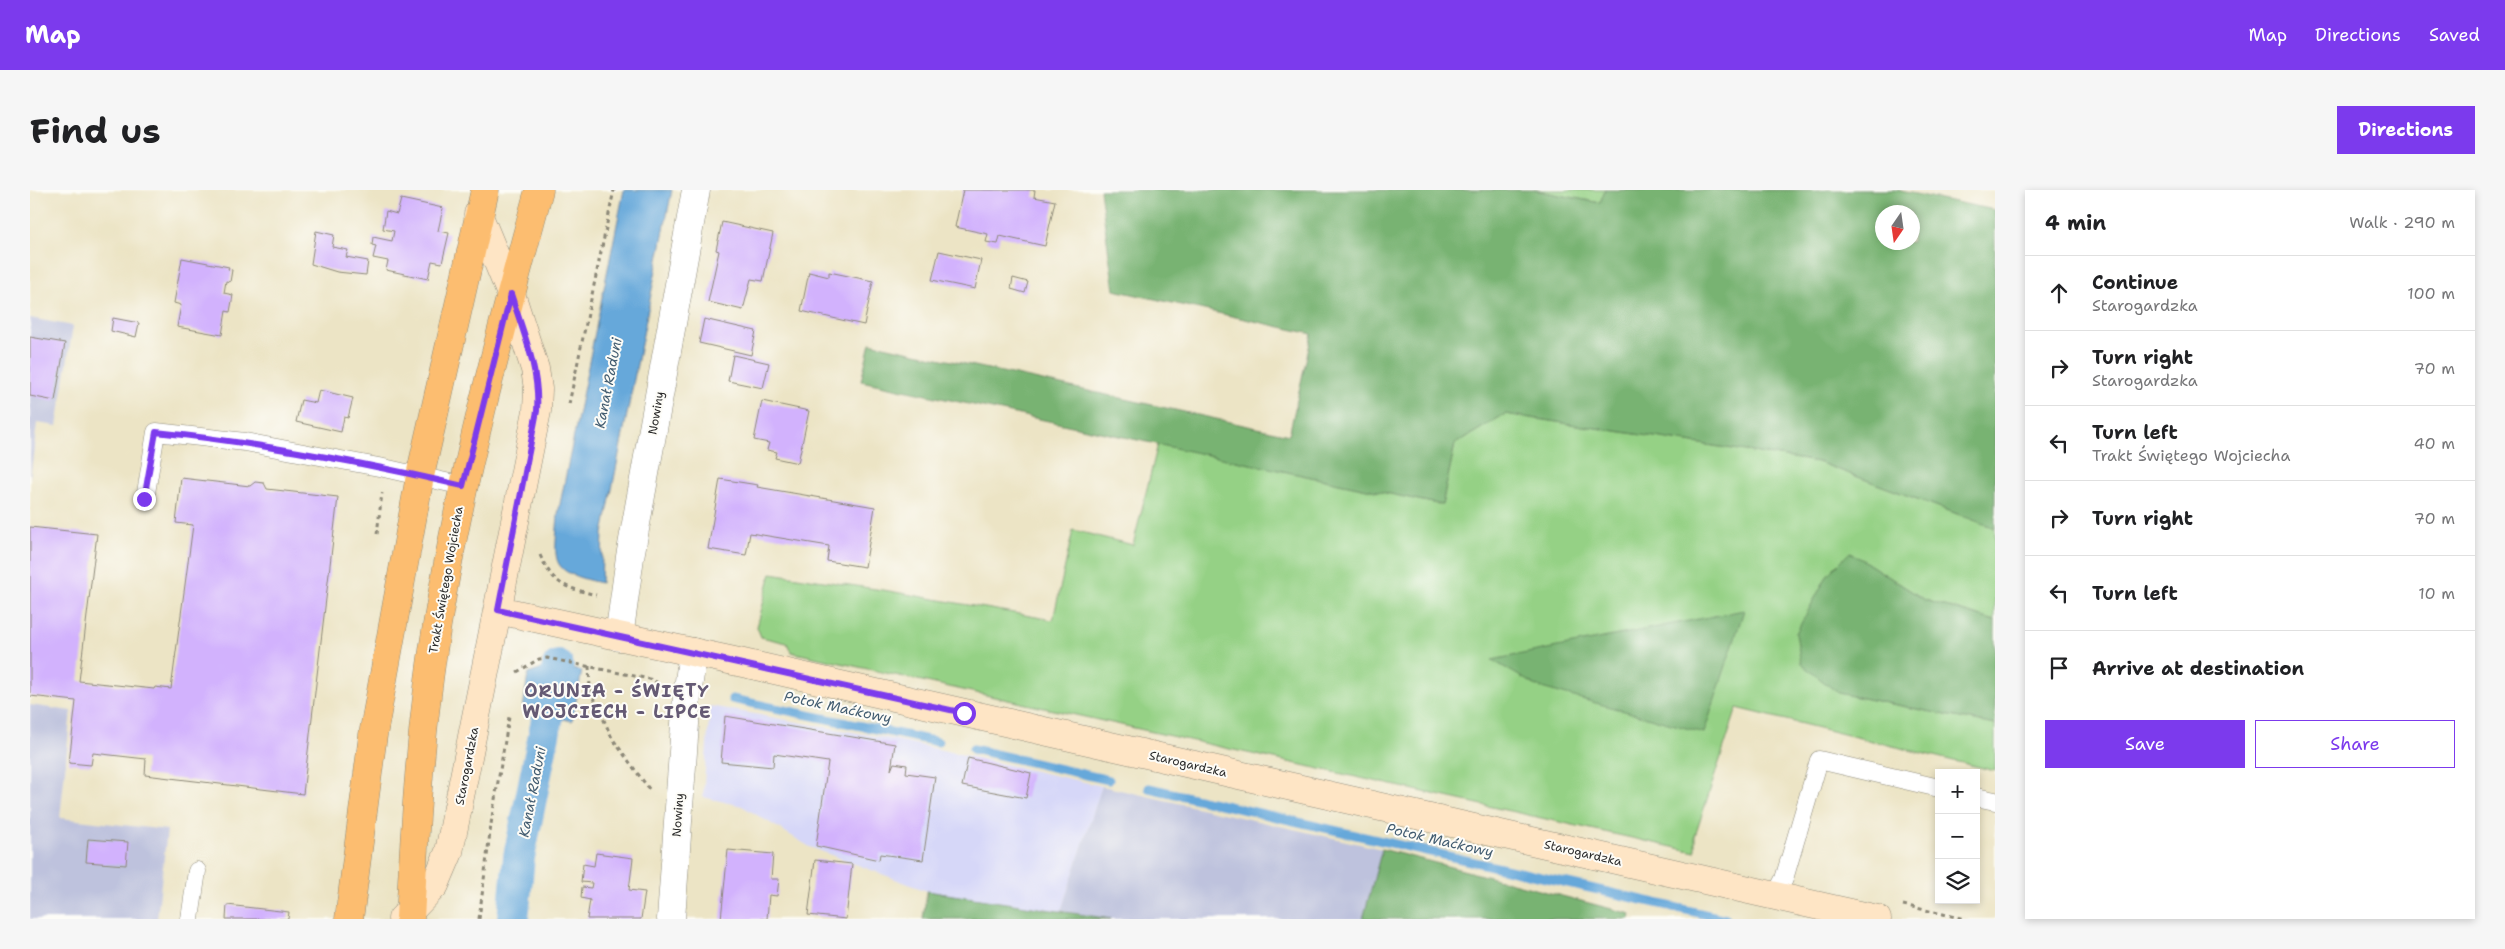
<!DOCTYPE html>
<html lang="en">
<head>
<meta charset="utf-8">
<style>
  :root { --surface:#fff; --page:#f6f6f6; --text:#202124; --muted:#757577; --line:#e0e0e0; --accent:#7c3aed }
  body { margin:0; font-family:"Shantell Sans",sans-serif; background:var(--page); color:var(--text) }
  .controls { position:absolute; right:15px; bottom:15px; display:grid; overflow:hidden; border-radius:0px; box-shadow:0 2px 8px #0003 }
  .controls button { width:45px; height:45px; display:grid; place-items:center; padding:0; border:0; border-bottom:1px solid var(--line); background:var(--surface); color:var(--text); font:25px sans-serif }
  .compass { position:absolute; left:1845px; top:15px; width:45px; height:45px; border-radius:50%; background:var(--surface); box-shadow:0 2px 8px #0003; rotate:193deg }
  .stop { position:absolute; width:15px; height:15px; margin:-11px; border:4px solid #7c3aed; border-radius:50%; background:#fff }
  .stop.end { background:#7c3aed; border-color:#fff; box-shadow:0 1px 5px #0008 }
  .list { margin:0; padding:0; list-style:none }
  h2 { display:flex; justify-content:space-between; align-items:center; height:65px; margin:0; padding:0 20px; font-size:21px }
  h2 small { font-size:16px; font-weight:400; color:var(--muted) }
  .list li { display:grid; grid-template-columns:32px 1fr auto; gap:15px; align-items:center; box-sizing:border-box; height:75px; padding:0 20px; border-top:1px solid var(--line) }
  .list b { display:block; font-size:19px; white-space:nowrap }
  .list p { margin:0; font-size:16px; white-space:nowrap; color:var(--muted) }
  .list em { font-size:16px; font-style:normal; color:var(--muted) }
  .actions { display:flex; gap:10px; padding:15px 20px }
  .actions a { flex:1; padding:11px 0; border:1px solid var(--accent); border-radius:0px; text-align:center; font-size:18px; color:var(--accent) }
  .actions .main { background:var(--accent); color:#fff }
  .icon { flex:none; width:28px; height:28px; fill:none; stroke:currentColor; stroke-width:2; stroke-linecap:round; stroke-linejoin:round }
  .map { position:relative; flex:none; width:1965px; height:729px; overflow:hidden; border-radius:0px }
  header { display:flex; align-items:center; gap:30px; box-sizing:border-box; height:70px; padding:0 25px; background:var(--accent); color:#fff }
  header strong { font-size:24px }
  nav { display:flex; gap:28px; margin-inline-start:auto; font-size:18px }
  .intro { display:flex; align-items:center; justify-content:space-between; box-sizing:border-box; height:120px; padding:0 30px }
  h1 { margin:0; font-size:35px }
  .button { padding:12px 22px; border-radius:0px; background:var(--accent); color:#fff; font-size:18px; font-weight:700 }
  main { display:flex; gap:30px; padding:0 30px }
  aside { flex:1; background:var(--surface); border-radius:0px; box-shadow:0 2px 8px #0003 }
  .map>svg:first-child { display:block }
  .built { fill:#d6d7f8 }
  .industrial { fill:#bec2dd }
  .green { fill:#95d185; stroke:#607e58 }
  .forest { fill:#78b372; stroke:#526f4e; fill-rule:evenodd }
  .water { fill:#66a8da; stroke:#486a82 }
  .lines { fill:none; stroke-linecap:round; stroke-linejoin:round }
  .stream { stroke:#66a8da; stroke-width:9 }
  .canal { stroke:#66a8da; stroke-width:32 }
  .building { fill:#d2b2fd }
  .service-casing { stroke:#8c8878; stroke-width:19 }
  .minor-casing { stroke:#8c8878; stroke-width:29 }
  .secondary-casing { stroke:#8c8878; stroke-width:29 }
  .primary-casing { stroke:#8c8878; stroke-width:29 }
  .path { stroke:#8c8878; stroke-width:3; stroke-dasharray:4 4; stroke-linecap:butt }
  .service { stroke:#fff; stroke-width:18 }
  .minor { stroke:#fff; stroke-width:28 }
  .secondary { stroke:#fee5c5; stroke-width:28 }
  .primary { stroke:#fcbd6f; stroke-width:28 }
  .route { stroke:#7c3aed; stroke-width:6 }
  .labels { text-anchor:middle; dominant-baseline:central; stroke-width:4; stroke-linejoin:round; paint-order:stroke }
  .street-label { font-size:12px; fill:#2b2b2b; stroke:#fdfcf7 }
  .water-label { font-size:14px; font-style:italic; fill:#435d71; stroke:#fdfcf7 }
  .district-label { font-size:18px; font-weight:bold; letter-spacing:1px; fill:#655a74; stroke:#fdfcf7 }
</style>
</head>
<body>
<header>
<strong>Map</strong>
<nav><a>Map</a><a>Directions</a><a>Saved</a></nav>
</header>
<div class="intro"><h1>Find us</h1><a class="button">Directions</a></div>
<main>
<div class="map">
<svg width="1965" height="729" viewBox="0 0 1965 729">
  <rect width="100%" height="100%" fill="#fdfcf7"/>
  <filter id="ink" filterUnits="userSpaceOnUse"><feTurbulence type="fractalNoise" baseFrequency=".02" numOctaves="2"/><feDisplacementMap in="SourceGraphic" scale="10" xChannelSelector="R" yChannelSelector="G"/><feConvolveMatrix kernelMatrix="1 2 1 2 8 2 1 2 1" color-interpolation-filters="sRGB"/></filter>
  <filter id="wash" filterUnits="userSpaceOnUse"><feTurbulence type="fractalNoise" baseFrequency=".0096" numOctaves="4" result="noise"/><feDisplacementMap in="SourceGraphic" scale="20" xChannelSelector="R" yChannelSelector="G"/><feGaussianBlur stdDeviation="1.12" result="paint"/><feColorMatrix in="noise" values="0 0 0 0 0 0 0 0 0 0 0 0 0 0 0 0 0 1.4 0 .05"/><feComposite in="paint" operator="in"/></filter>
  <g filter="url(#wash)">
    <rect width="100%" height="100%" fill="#ece4c5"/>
    <!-- built -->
    <path class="built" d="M680,516L867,550L1072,596L1031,721L897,701L780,657L712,616L673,607Z"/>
    <!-- industrial -->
    <path class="industrial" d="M0,128L43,136L27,236L7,233L0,289Z
      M0,515L41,521L30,628L137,640L127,729H0Z
      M1072,596L1352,659L1333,729H1081L1031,721Z"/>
    <!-- green -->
    <path class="green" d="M1504,0H1575L1570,13Z
      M1475,224L1788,272L1965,338V431L1895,410L1820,362L1808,503L1965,535V581L1707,518L1665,646V662L761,462L757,453L731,447L727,437L741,383L859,401L1023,430L1043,340L1103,355L1128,254L1412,315L1425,254Z"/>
    <!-- forest -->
    <path class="forest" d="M1070,0H1504L1570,13L1575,0H1866L1965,20V338L1788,272L1475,224L1425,254L1412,315L831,191L840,153L1259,245L1282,144L1084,100ZM1882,22V52H1852V22Z
      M1820,362L1895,410L1965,431V535L1808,503L1771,474L1766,443L1798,384Z
      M1714,420L1674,543L1508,497L1462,470Z
      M1352,659L1601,724L1600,729H1333Z
      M897,701L1081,729H893Z"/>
    <!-- water -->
    <path class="water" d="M594,0H642L573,344L571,393C517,381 525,373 528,324Z
      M521,476L552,481L542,531L493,519L498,484Z"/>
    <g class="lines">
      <!-- stream -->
      <path class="stream" d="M702,509L908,552
        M943,559L1079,590
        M1119,598L1696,729"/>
      <!-- canal -->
      <path class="canal" d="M483,729L489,667L528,476"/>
    </g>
    <g id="blocks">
      <!-- building -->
      <path class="building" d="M933,0H1005L1004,7L1025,11L1015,56L970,46L968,54L956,52L958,44L925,37Z
        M371,9L413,18L408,41L419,43L412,73L402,71L398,89L356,80L358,71L343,68L346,56L342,55L343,47L362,51L364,41L353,39L356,21L367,24Z
        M692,32L743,43L733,91L721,89L713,120L678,112L689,61L686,60Z
        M286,41L304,45L302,57L318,60L316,67L338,71L336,85L307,82L281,74Z
        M909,61L951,70L945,99L902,90Z
        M152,68L199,77L198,79L202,80L200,92L196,91L194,103L203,105L200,122L196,121L192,145L147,137L151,115L144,113Z
        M779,82L799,87V82L843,91L834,135L771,121Z
        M983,88L998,92L995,103L981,99Z
        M83,128L109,133L106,147L81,141Z
        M674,129L726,141L721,165L669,153Z
        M0,147L35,153L25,211L0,206Z
        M703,165L739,173L733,198L698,191Z
        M289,200L323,208L318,228L314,227L311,242L266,232L271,210L286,213Z
        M732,211L779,221L768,273L745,268L747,262L737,260L739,253L724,250Z
        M151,288L220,296L225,292L234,293L237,299L308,307L273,604L115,585L116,569L63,563L61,575L39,573L46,511L0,506V337L67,344L49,491L124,499L125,497L141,499L163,335L146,333Z
        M690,289L728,295L727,297L845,317L835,377L797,371L799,356L720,343L716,365L678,359Z
        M695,526L865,554L861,580L864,573L877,575L876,583L905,587L893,670L850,664L849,670L786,656L798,572L744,564L743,577L691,572Z
        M938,568L1001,583L996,608L932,596Z
        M58,649L98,652L96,675L56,672Z
        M698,660L743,664L741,689H749L747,706L739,705L737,729H691Z
        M566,663L603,668L599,700L615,702L611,729H557L560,710L551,708L552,697L561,698L562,693L551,692L553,674L564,676Z
        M785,670L822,674L816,729L778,725Z
        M197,715L259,722L258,729H196Z"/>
    </g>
  </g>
  <g filter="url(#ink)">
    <use href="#blocks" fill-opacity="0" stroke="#8c8878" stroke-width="1"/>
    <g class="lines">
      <!-- service casing -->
      <g class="service-casing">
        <path id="service" d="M115,309L126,242L215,252L354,278L433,296
          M1946,607L1965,611
          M1745,706L1754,689L1789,570L1909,598
          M160,729L167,681"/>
      </g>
      <!-- minor casing -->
      <g class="minor-casing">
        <path id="minor" d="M589,447L600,367L666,0
          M641,729L657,506L663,462"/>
      </g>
      <!-- secondary casing -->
      <g class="secondary-casing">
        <path id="secondary" d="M468,420L713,473L1847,729
          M372,729L405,695L419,662L507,221L508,199L505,179L481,104L448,24"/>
      </g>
      <!-- primary casing -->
      <g class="primary-casing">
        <path id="primary" d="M319,729L343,545L390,286L455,0
          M380,729C385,631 391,532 407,435C431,288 470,144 509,0"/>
      </g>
      <!-- path -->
      <path class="path" d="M539,214L584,0
        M347,344L352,303
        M510,365C524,396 535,397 566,405
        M559,476L560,499L582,548L619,599
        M487,482L509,469L517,468L624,490L628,494
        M1873,715L1935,729
        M449,729L462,627L479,527"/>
      <!-- service -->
      <use href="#service" class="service"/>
      <!-- minor -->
      <use href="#minor" class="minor"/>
      <!-- secondary -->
      <use href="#secondary" class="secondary"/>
      <!-- primary -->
      <use href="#primary" class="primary"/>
    </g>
  </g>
  <g class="lines" filter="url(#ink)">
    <!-- route -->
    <path class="route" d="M114,309L126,242C230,253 332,272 433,296L481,104C493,142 510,180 507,221L468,420L934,523"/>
  </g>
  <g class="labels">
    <!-- street labels -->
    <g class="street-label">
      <text transform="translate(626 223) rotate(-80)">Nowiny</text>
      <text transform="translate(416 390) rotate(-80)">Trakt Świętego Wojciecha</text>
      <text transform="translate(1158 574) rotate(13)">Starogardzka</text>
      <text transform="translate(437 576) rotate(-79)">Starogardzka</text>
      <text transform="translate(648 625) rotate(-86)">Nowiny</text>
      <text transform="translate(1553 663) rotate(13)">Starogardzka</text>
    </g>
    <!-- water labels -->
    <g class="water-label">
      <text transform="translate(578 193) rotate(-79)">Kanał Raduni</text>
      <text transform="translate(808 517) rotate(12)">Potok Maćkowy</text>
      <text transform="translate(502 602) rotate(-79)">Kanał Raduni</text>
      <text transform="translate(1410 650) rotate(13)">Potok Maćkowy</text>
    </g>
    <!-- district labels -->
    <g class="district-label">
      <text x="587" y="501">ORUNIA - ŚWIĘTY<tspan x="587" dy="21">WOJCIECH - LIPCE</tspan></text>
    </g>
  </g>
</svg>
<div class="controls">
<button>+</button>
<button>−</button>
<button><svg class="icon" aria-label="layers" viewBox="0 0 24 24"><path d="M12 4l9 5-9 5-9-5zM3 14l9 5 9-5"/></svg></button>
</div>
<svg class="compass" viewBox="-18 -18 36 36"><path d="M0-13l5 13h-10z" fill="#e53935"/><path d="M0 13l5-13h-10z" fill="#757577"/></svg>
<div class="stop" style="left:934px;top:523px"></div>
<div class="stop end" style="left:114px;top:309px"></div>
</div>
<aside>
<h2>4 min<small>Walk · 290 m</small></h2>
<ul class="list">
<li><svg class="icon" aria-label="ahead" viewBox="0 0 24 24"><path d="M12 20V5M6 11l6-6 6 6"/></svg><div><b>Continue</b><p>Starogardzka</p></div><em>100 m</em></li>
<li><svg class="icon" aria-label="right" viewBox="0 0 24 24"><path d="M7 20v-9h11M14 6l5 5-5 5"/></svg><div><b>Turn right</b><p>Starogardzka</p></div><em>70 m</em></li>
<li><svg class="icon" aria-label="left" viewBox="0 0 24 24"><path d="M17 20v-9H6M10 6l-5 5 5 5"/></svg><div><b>Turn left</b><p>Trakt Świętego Wojciecha</p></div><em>40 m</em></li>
<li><svg class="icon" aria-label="right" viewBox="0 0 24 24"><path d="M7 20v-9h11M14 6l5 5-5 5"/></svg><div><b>Turn right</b></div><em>70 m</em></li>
<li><svg class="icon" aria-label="left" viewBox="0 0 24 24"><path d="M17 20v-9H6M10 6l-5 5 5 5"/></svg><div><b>Turn left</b></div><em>10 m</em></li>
<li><svg class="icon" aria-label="arrive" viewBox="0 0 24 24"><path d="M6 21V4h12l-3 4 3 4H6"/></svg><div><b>Arrive at destination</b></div></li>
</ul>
<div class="actions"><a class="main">Save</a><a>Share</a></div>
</aside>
</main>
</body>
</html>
